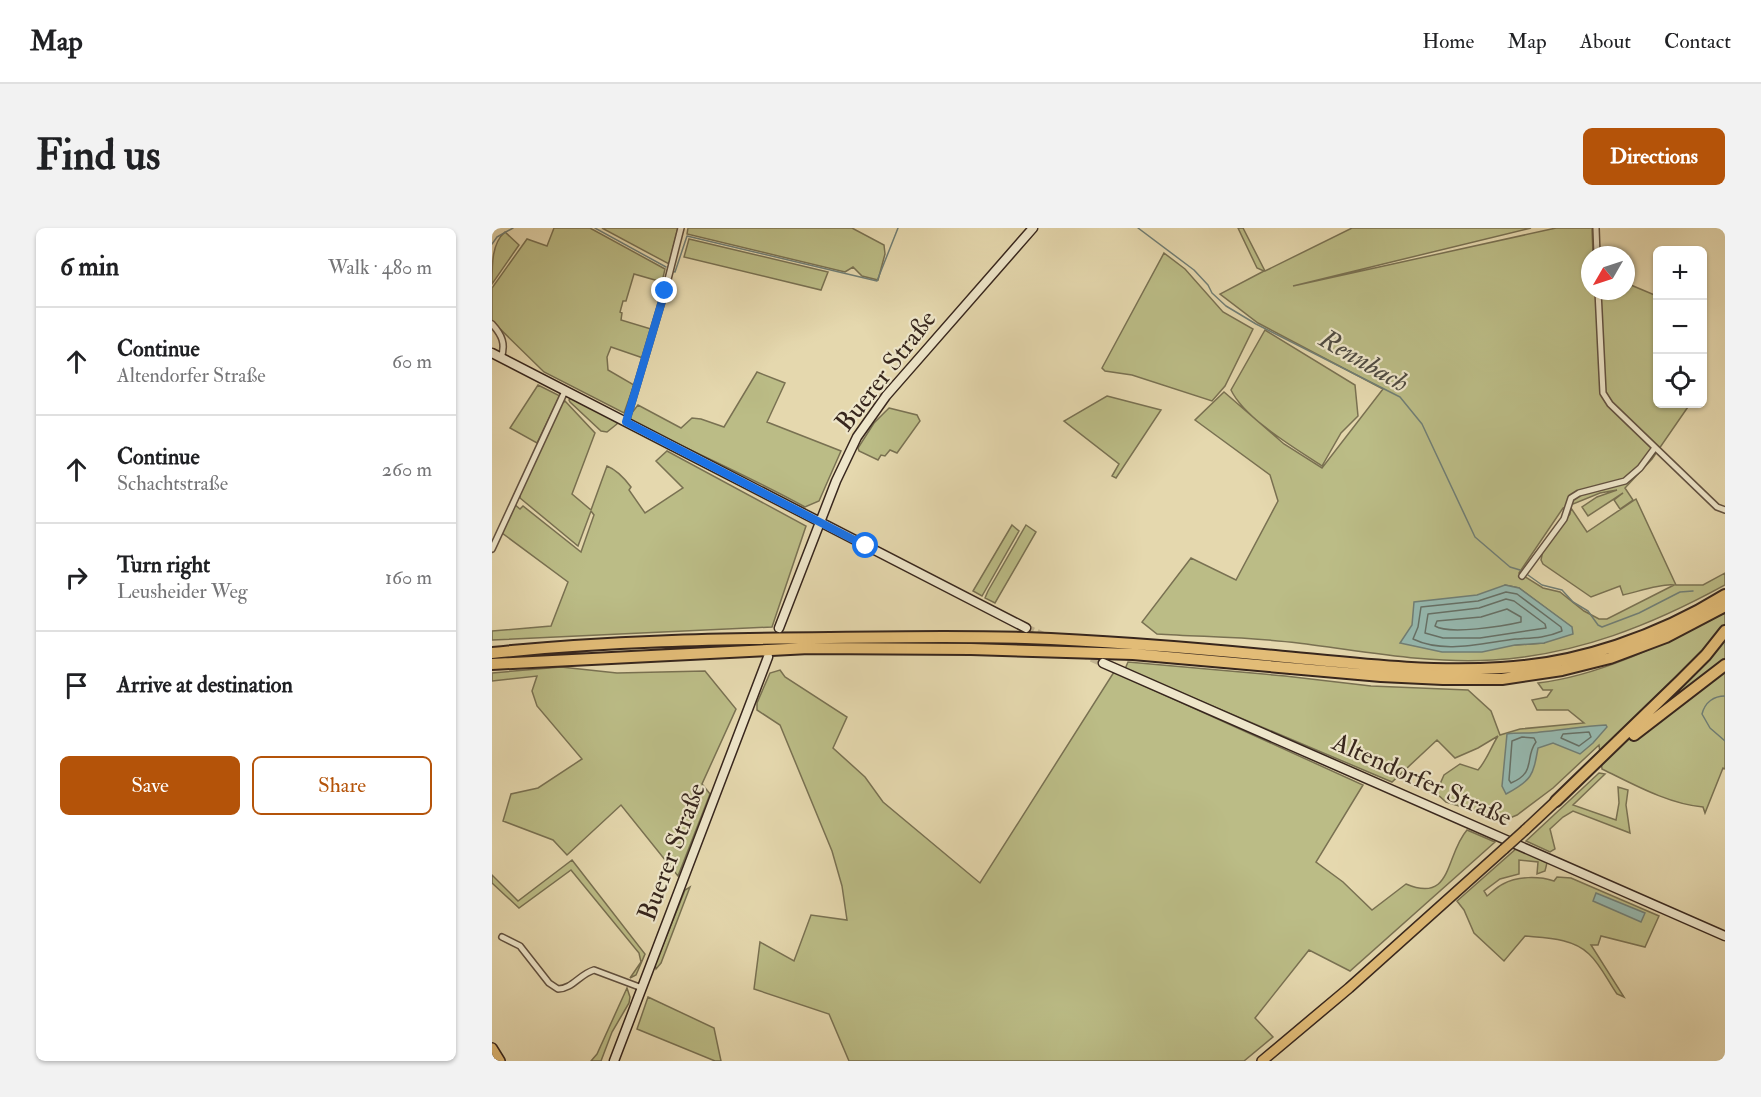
<!DOCTYPE html>
<html lang="en">
<head>
<meta charset="utf-8">
<style>
  :root { --surface:#fff; --page:#f2f2f2; --text:#202124; --muted:#757577; --line:#e0e0e0; --accent:#b45309 }
  body { margin:0; font-family:"IM FELL Double Pica",serif; background:var(--page); color:var(--text) }
  .controls { position:absolute; right:18px; top:18px; display:grid; overflow:hidden; border-radius:9px; box-shadow:0 2px 4px #0004 }
  .controls button { width:54px; height:54px; display:grid; place-items:center; padding:0; border:0; border-bottom:2px solid var(--line); background:var(--surface); color:var(--text); font:30px sans-serif }
  .compass { position:absolute; left:1089px; top:18px; width:54px; height:54px; border-radius:50%; background:var(--surface); box-shadow:0 2px 4px #0004; rotate:231deg }
  .stop { position:absolute; width:18px; height:18px; margin:-14px; border:4px solid #1a73e8; border-radius:50%; background:#fff }
  .stop.end { background:#1a73e8; border-color:#fff; box-shadow:0 2px 6px #0008 }
  .list { margin:0; padding:0; list-style:none }
  h2 { display:flex; justify-content:space-between; align-items:center; height:78px; margin:0; padding:0 24px; font-size:26px }
  h2 small { font-size:20px; font-weight:400; color:var(--muted) }
  .list li { display:grid; grid-template-columns:39px 1fr auto; gap:18px; align-items:center; box-sizing:border-box; height:108px; padding:0 24px; border-top:2px solid var(--line) }
  .list b { display:block; font-size:22px; white-space:nowrap }
  .list p { margin:0; font-size:20px; white-space:nowrap; color:var(--muted) }
  .list em { font-size:20px; font-style:normal; color:var(--muted) }
  .actions { display:flex; gap:12px; padding:18px 24px }
  .actions a { flex:1; padding:14px 0; border:2px solid var(--accent); border-radius:9px; text-align:center; font-size:21px; color:var(--accent) }
  .actions .main { background:var(--accent); color:#fff }
  .icon { flex:none; width:33px; height:33px; fill:none; stroke:currentColor; stroke-width:2; stroke-linecap:round; stroke-linejoin:round }
  .map { position:relative; flex:none; width:1233px; height:833px; overflow:hidden; border-radius:9px }
  header { display:flex; align-items:center; gap:36px; box-sizing:border-box; height:84px; padding:0 30px; background:var(--surface); border-bottom:2px solid var(--line) }
  header strong { font-size:28px }
  nav { display:flex; gap:33px; margin-inline-start:auto; font-size:21px }
  .intro { display:flex; align-items:center; justify-content:space-between; box-sizing:border-box; height:144px; padding:0 36px }
  h1 { margin:0; font-size:42px }
  .button { padding:15px 27px; border-radius:9px; background:var(--accent); color:#fff; font-size:21px; font-weight:700 }
  main { display:flex; gap:36px; padding:0 36px }
  aside { flex:1; background:var(--surface); border-radius:9px; box-shadow:0 2px 4px #0004 }
  .map>svg:first-child { display:block }
  .green { fill:#bbbc86; stroke:#797152; stroke-width:1.5; fill-rule:evenodd }
  .water { fill:#96b9b0; stroke:#707e75; stroke-width:1.5 }
  .lines { fill:none; stroke-linecap:round; stroke-linejoin:round }
  .shore { stroke:#667066; stroke-width:1.5 }
  .stream { stroke:#707e75; stroke-width:1.5 }
  .secondary-tunnel { stroke:#c2b491; stroke-width:8; stroke-dasharray:8 4; stroke-linecap:butt }
  .street-casing { stroke:#625241; stroke-width:8 }
  .secondary-casing { stroke:#37261d; stroke-width:11 }
  .primary-casing { stroke:#37261d; stroke-width:12 }
  .highway-casing { stroke:#37261d; stroke-width:14 }
  .street { stroke:#eee6ca; stroke-width:5 }
  .secondary { stroke:#eee6ca; stroke-width:8 }
  .primary { stroke:#e2bc77; stroke-width:9 }
  .highway { stroke:#e2bc77; stroke-width:10 }
  .primary-bridge-casing { stroke:#37261d; stroke-width:12; stroke-linecap:butt }
  .primary-bridge { stroke:#e2bc77; stroke-width:9 }
  .route { stroke:#1a73e8; stroke-width:8 }
  .labels { text-anchor:middle; dominant-baseline:central; stroke-width:4.5; stroke-linejoin:round; paint-order:stroke }
  .street-label { font-size:26px; fill:#37261d; stroke:#eee6ca }
  .water-label { font-size:27px; font-style:italic; fill:#4f4b42; stroke:#eee6ca }
</style>
</head>
<body>
<header>
<strong>Map</strong>
<nav><a>Home</a><a>Map</a><a>About</a><a>Contact</a></nav>
</header>
<div class="intro"><h1>Find us</h1><a class="button">Directions</a></div>
<main>
<aside>
<h2>6 min<small>Walk · 480 m</small></h2>
<ul class="list">
<li><svg class="icon" aria-label="ahead" viewBox="0 0 24 24"><path d="M12 20V5M6 11l6-6 6 6"/></svg><div><b>Continue</b><p>Altendorfer Straße</p></div><em>60 m</em></li>
<li><svg class="icon" aria-label="ahead" viewBox="0 0 24 24"><path d="M12 20V5M6 11l6-6 6 6"/></svg><div><b>Continue</b><p>Schachtstraße</p></div><em>260 m</em></li>
<li><svg class="icon" aria-label="right" viewBox="0 0 24 24"><path d="M7 20v-9h11M14 6l5 5-5 5"/></svg><div><b>Turn right</b><p>Leusheider Weg</p></div><em>160 m</em></li>
<li><svg class="icon" aria-label="arrive" viewBox="0 0 24 24"><path d="M6 21V4h12l-3 4 3 4H6"/></svg><div><b>Arrive at destination</b></div></li>
</ul>
<div class="actions"><a class="main">Save</a><a>Share</a></div>
</aside>
<div class="map">
<svg width="1233" height="833" viewBox="0 0 1233 833">
  <rect width="100%" height="100%" fill="#e5d8ae"/>
  <filter id="stains"><feTurbulence type="fractalNoise" baseFrequency=".00333" numOctaves="4"/><feColorMatrix values="0 0 0 0 .2 0 0 0 0 .09 0 0 0 0 .02 0 0 0 .5 -.17"/></filter>
  <radialGradient id="worn" r=".72"><stop offset=".6" stop-color="#630" stop-opacity="0"/><stop offset="1" stop-color="#630" stop-opacity=".3"/></radialGradient>
  <!-- green -->
  <path class="green" d="M62,0H98L173,41L170,54L142,46L134,73H131L128,84L130,85L129,92L159,101L151,130L119,119L115,129L116,142L142,157L132,185L52,144L0,93V60L35,11L55,18Z
    M110,0H186L177,36Z
    M196,0H360L392,17L393,26L386,52L370,48L361,39L353,44L195,6Z
    M746,0H751L773,43L860,0H1039L801,58L1064,0H1100L1101,27H1098V63H1134V55L1165,68L1166,176H1198L1160,231L1133,260L1141,272L1128,281L1122,272L1131,265L1096,288L1090,279L1105,269L1125,262L1108,265L1071,280L1027,345L1051,360L1068,364L1092,383L1107,391H1115L1182,357C1170,355 1145,364 1131,367L1128,358L1099,369L1051,336L1049,332L1051,322L1078,286L1079,280L1095,304L1144,271L1184,357H1211L1233,345V357C1160,397 1085,427 1001,432C935,436 871,423 806,415C760,409 712,409 665,406L650,394L699,330L744,352L786,273L778,247L703,192L732,164L792,216L830,240L891,161L766,95L728,66L772,43L765,40ZM1013,357L1027,360L1079,399L1052,415L1023,417L985,380Z
    M13,4L27,17L0,56C0,35 0,15 13,4Z
    M197,11L336,44L329,62L192,29Z
    M672,25L693,41L731,84L761,101L733,158L720,173L640,147L613,143L610,140Z
    M773,102L863,157L866,188L849,205L830,238C803,220 753,191 739,162Z
    M265,144L293,155L275,194L349,223L327,273L313,279C255,247 194,221 135,191L146,177L189,200L200,190L209,191L232,199Z
    M46,157L68,168L45,215L18,200Z
    M615,168L669,182L624,250L620,248L627,236L572,193Z
    M79,169L125,193V196L115,204L109,203L78,174L77,172Z
    M73,173L103,205L80,266L99,282L115,238C125,242 133,251 139,259L137,262L153,285L191,260L164,233L175,223L314,298L280,399L0,412V403L59,398L76,354L10,305L22,276L28,281L31,278L89,324L102,287L99,283L86,318L28,270V265L68,176Z
    M397,180L425,187L428,193L405,225L398,222L393,228L389,227L386,232L367,223L366,220L382,195Z
    M520,297L527,303L490,368L481,363Z
    M534,297L544,304L503,375L493,370L496,363Z
    M1233,385V541L1231,540L1213,585L1211,579C1176,576 1141,556 1110,541L1107,517L1061,560L1025,587L1013,592L954,574L944,565L952,547L968,536L986,542C995,532 999,519 1006,508L986,520L963,530L945,512L900,554L633,441L636,434L793,448L879,458L976,462L999,483L1008,507L1028,501L1092,495L1076,482H1045L1040,472L1055,469L1060,462H1051L1046,455C1112,447 1174,414 1233,385Z
    M69,439L125,445L213,443L244,481L210,556L218,566L186,648L129,577L75,627L61,612L11,593L19,566L46,560L90,531L45,478L40,463L45,448L0,453V445Z
    M288,442L293,449L355,489L341,520L373,549L391,574L488,655L622,444L871,557L824,634L851,654L880,682L914,656C961,676 953,627 975,602L1003,614L858,743L817,722L763,790L781,809L752,833H357L337,786L262,761L268,714L302,733L319,687L355,692L350,658L340,623L288,497L265,482V475L278,445Z
    M1107,545L1113,546L1081,577L1124,592L1127,575L1126,559L1136,562L1134,577L1138,605L1081,583L1071,589L1058,601L1063,621L1058,624L1034,613Z
    M1025,620L1055,635L1053,643L1045,646L1046,634L1027,632V646L1008,651L992,663L995,668C1000,664 1005,659 1011,656C1025,648 1047,648 1062,653L1065,649L1079,650L1167,688L1153,719L1109,708L1106,717H1099L1132,769L1125,766C1116,753 1108,736 1097,726C1081,710 1054,710 1033,708L1012,733L982,705L972,682L965,673Z
    M80,632L153,726L144,747L138,750L149,734L147,725L79,642L27,680L0,655V647L26,673Z
    M198,659L169,735L164,741L163,737L193,662Z
    M135,760L138,769L137,775L120,804L109,833H99L105,826Z
    M156,769L222,800L229,833H223L145,801Z"/>
  <!-- water -->
  <path class="water" d="M1013,357L1027,360L1080,399L1081,406L1052,415L1023,417L990,424H950L908,415L920,397L922,374L985,367Z
    M1114,497L1115,499L1101,515L1088,526L1061,515L1046,520C1041,548 1040,552 1014,566L1010,558L1015,506C1026,504 1037,506 1048,504C1070,502 1092,498 1114,497Z
    M1104,665L1153,685L1149,694L1101,673Z"/>
  <g class="lines">
    <!-- shore -->
    <path class="shore" d="M1014,364L1025,366L1069,399L1070,403C1054,410 1040,410 1023,411C990,415 952,426 921,411L926,399L929,379L986,373Z
      M1014,371L1022,373L1053,396L1054,400L988,410H951L933,405L936,386L987,380Z
      M1015,381L1029,389V394C1012,398 957,407 943,398L945,393L989,389Z
      M1097,504L1099,509L1087,518L1069,510L1071,506Z
      M1030,509L1042,510L1044,514C1032,530 1045,544 1019,555L1017,552L1020,513Z"/>
    <!-- stream -->
    <path class="stream" d="M103,0L174,39
      M646,0L702,42L716,57L720,65L734,78L764,96L908,169L930,196L983,309L1018,339L1028,342
      M0,16L5,9L21,0
      M180,43L183,44L195,8L385,53L406,0
      M1036,347L1050,357L1070,362L1081,374L1096,383L1106,397L1110,399L1147,385L1188,364L1201,363
      M1233,416V417
      M1233,468C1222,468 1213,474 1210,486L1218,500L1233,513"/>
    <!-- secondary-tunnel -->
    <path class="secondary-tunnel" d="M534,400L611,435"/>
    <!-- street casing -->
    <g class="street-casing">
      <path id="street" d="M1104,0L1105,27
        M1106,63L1111,165L1118,176L1225,279L1233,282
        M0,96C10,107 14,116 9,130
        M134,194L173,63L189,0
        M0,321L73,163
        M1030,348L1072,291L1079,270L1087,265L1133,253L1148,240L1162,221
        M10,709L28,718L57,755L66,761C80,761 88,746 102,742L150,760"/>
    </g>
    <!-- secondary casing -->
    <g class="secondary-casing">
      <path id="secondary" d="M0,125L534,400
        M287,400L344,253L365,209L394,168L541,0
        M611,435L1233,708
        M122,833L276,429"/>
    </g>
    <!-- primary casing -->
    <g class="primary-casing">
      <path id="primary" d="M1033,602L1064,573
        M0,820L8,833
        M770,833L857,760L1012,621"/>
    </g>
    <!-- highway casing -->
    <g class="highway-casing">
      <path id="highway" d="M0,425C113,413 225,411 338,410C403,409 468,408 533,410C616,413 700,420 783,428C858,435 934,445 1009,440C1086,436 1167,408 1233,367
        M0,436L317,420L479,421L641,426L889,448L951,451H1010L1070,442L1118,430L1174,409L1233,378
        M1142,507L1233,437
        M1064,573L1188,453L1214,427L1233,403"/>
    </g>
    <!-- street -->
    <use href="#street" class="street"/>
    <!-- secondary -->
    <use href="#secondary" class="secondary"/>
    <!-- primary -->
    <use href="#primary" class="primary"/>
    <!-- highway -->
    <use href="#highway" class="highway"/>
    <!-- primary-bridge casing -->
    <g class="primary-bridge-casing">
      <path id="primary-bridge" d="M1012,621L1033,602"/>
    </g>
    <!-- primary-bridge -->
    <use href="#primary-bridge" class="primary-bridge"/>
  </g>
  <g class="lines">
    <!-- route -->
    <path class="route" d="M173,63L134,194L374,318"/>
  </g>
  <g class="labels">
    <!-- street labels -->
    <g class="street-label">
      <text transform="translate(394 143) rotate(-52)">Buerer Straße</text>
      <text transform="translate(930 552) rotate(24)">Altendorfer Straße</text>
      <text transform="translate(180 624) rotate(-69)">Buerer Straße</text>
    </g>
    <!-- water labels -->
    <g class="water-label">
      <text transform="translate(872 133) rotate(30)">Rennbach</text>
    </g>
  </g>
  <rect width="100%" height="100%" filter="url(#stains)"/>
  <rect width="100%" height="100%" fill="url(#worn)"/>
</svg>
<div class="controls">
<button>+</button>
<button>−</button>
<button><svg class="icon" aria-label="locate" viewBox="0 0 24 24"><circle cx="12" cy="12" r="6"/><path d="M12 2v4M12 18v4M2 12h4M18 12h4"/></svg></button>
</div>
<svg class="compass" viewBox="-18 -18 36 36"><path d="M0-13l5 13h-10z" fill="#e53935"/><path d="M0 13l5-13h-10z" fill="#757577"/></svg>
<div class="stop" style="left:374px;top:318px"></div>
<div class="stop end" style="left:173px;top:63px"></div>
</div>
</main>
</body>
</html>
